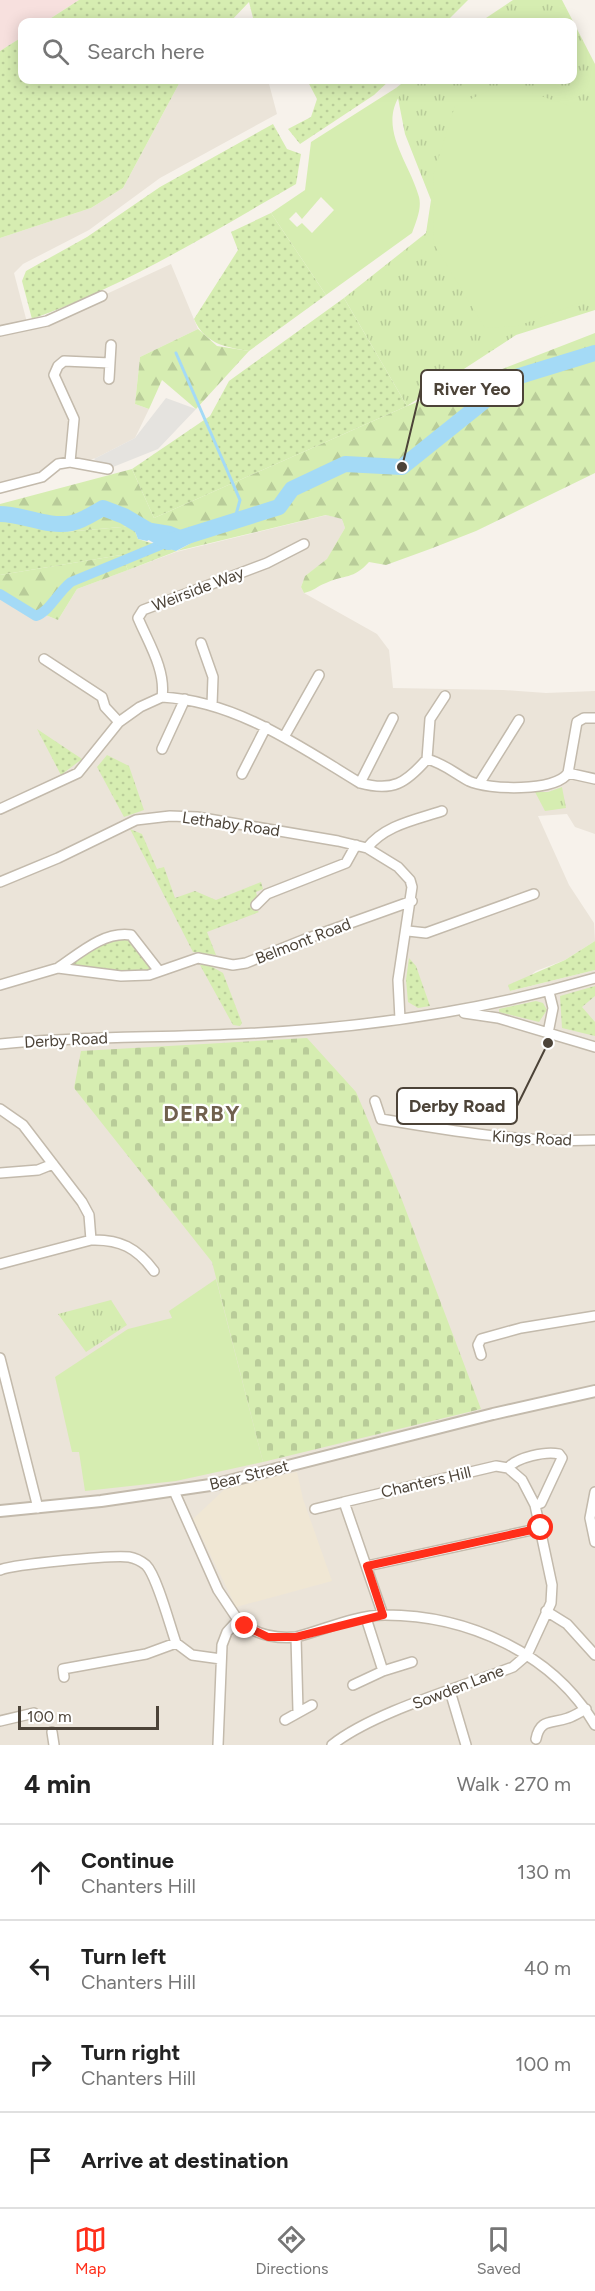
<!DOCTYPE html>
<html lang="en">
<head>
<meta charset="utf-8">
<style>
  :root { --surface:#fff; --page:#f2f2f2; --text:#222; --muted:#767676; --line:#e0e0e0; --accent:#ff2e1a }
  body { margin:0; font-family:Figtree,sans-serif; background:var(--page); color:var(--text) }
  .scale { position:absolute; left:18px; bottom:15px; width:141px; box-sizing:border-box; padding-left:6px; border:3px solid #4c4338; border-top:0; font-size:16px; line-height:21px; white-space:nowrap; color:#4c4338; -webkit-text-stroke:4px #fff; paint-order:stroke }
  .stop { position:absolute; width:18px; height:18px; margin:-14px; border:4px solid #ff2e1a; border-radius:50%; background:#fff }
  .stop.end { background:#ff2e1a; border-color:#fff; box-shadow:0 2px 6px #0008 }
  .list { margin:0; padding:0; list-style:none }
  h2 { display:flex; justify-content:space-between; align-items:center; height:78px; margin:0; padding:0 24px; font-size:26px }
  h2 small { font-size:20px; font-weight:400; color:var(--muted) }
  .list li { display:grid; grid-template-columns:39px 1fr auto; gap:18px; align-items:center; box-sizing:border-box; height:96px; padding:0 24px; border-top:2px solid var(--line) }
  .list b { display:block; font-size:22px; white-space:nowrap }
  .list p { margin:0; font-size:20px; white-space:nowrap; color:var(--muted) }
  .list em { font-size:20px; font-style:normal; color:var(--muted) }
  .icon { flex:none; width:33px; height:33px; fill:none; stroke:currentColor; stroke-width:2; stroke-linecap:round; stroke-linejoin:round }
  .map { position:relative; flex:none; width:595px; height:1745px; overflow:hidden }
  .search { position:absolute; background:var(--surface); box-shadow:0 3px 15px #0003; left:18px; right:18px; top:18px; height:66px; display:flex; align-items:center; gap:15px; box-sizing:border-box; padding:0 21px; border-radius:12px; color:var(--muted); font-size:22px }
  .sheet { height:462px; background:var(--surface) }
  nav { display:flex; justify-content:space-around; align-items:center; box-sizing:border-box; height:84px; border-top:2px solid var(--line); background:var(--surface); font-size:16px; color:var(--muted) }
  nav a { display:grid; justify-items:center; gap:3px }
  nav .on { color:var(--accent) }
  .map>svg:first-child { display:block }
  .residential { fill:#ebe4d9 }
  .education { fill:#f0e7d4 }
  .medical { fill:#f7e0de }
  .grass { fill:url(#grass-dots) }
  .forest { fill:url(#forest-firs) }
  .cemetery { fill:url(#cemetery-stones) }
  .park { fill:url(#park-tufts) }
  .garden { fill:#d6edb1; fill-rule:evenodd }
  .parking { fill:#e5e3df }
  .water { fill:#a4daf6 }
  .lines { fill:none; stroke-linecap:round; stroke-linejoin:round }
  .stream { stroke:#a4daf6; stroke-width:3 }
  .canal { stroke:#a4daf6; stroke-width:10 }
  .river { stroke:#a4daf6; stroke-width:16 }
  .minor-casing { stroke:#c3baac; stroke-width:12 }
  .tertiary-casing { stroke:#c3baac; stroke-width:14 }
  .minor { stroke:#fff; stroke-width:9 }
  .tertiary { stroke:#fff; stroke-width:10 }
  .route { stroke:#ff2e1a; stroke-width:8 }
  .labels { text-anchor:middle; dominant-baseline:central; stroke-width:4.5; stroke-linejoin:round; paint-order:stroke }
  .street-label { font-size:16px; fill:#4c4338; stroke:#fff }
  .district-label { font-size:22px; font-weight:bold; letter-spacing:1.5px; fill:#70604e; stroke:#fff }
  .leader { fill:none; stroke:#4c4338; stroke-width:2 }
  .callout-dot { fill:#4c4338; stroke:#fff; stroke-width:2 }
  .callout { fill:#fff; stroke:#4c4338; stroke-width:2 }
  .callout-label { font-size:18px; text-anchor:middle; font-weight:bold; fill:#4c4338 }
</style>
</head>
<body>
<div class="map">
<svg width="595" height="1745" viewBox="0 0 595 1745">
  <defs>
    <pattern id="grass-dots" width="8" height="8" patternUnits="userSpaceOnUse" patternTransform="scale(1.5)"><rect width="8" height="8" fill="#d6edb1"/><path d="M2 2h.1M6 6h.1" fill="none" stroke="#b9cc99" stroke-width="1.8" stroke-linecap="round"/></pattern>
    <pattern id="forest-firs" width="22" height="20" patternUnits="userSpaceOnUse" patternTransform="scale(1.5)"><rect width="22" height="20" fill="#d6edb1"/><path d="M5 1l3.5 6h-7zM16 11l3.5 6h-7z" fill="#b9cc99"/></pattern>
    <pattern id="cemetery-stones" width="16" height="16" patternUnits="userSpaceOnUse" patternTransform="scale(1.5)"><rect width="16" height="16" fill="#d6edb1"/><path d="M2 7V4a2 2 0 0 1 4 0v3zM10 15v-3a2 2 0 0 1 4 0v3z" fill="#b9cc99"/></pattern>
    <pattern id="park-tufts" width="24" height="20" patternUnits="userSpaceOnUse" patternTransform="scale(1.5)"><rect width="24" height="20" fill="#d6edb1"/><path d="M3 7l-1-3M5 7V3M7 7l1-3M15 17l-1-3M17 17v-4M19 17l1-3" fill="none" stroke="#b9cc99"/></pattern>
  </defs>
  <rect width="100%" height="100%" fill="#f7f2eb"/>
  <!-- residential -->
  <path class="residential" d="M181,80H268L277,114L160,178L89,230L23,264L14,273L29,330L171,264L198,329L140,357L135,404L149,409L135,438L96,458L0,486V238L91,208L123,188Z
    M327,515L342,519L345,528L327,560L305,576L301,587L304,593L377,634L389,650L393,688L503,690L546,693L595,691V834L575,827L567,814L538,816L569,885L594,923L595,941L565,960L536,971L510,991L595,970V1745H0V597L58,620L77,589L176,552Z"/>
  <!-- education -->
  <path class="education" d="M297,1472L303,1499L332,1581L236,1607L193,1519L228,1486Z"/>
  <!-- medical -->
  <path class="medical" d="M0,0H79L45,22H22V37L0,51Z"/>
  <!-- grass -->
  <path class="grass" d="M79,0H468L446,22H254L249,2L230,22H45Z
    M22,37V80H181L123,188L91,208L0,238V51Z
    M307,80H390L374,95L300,144L288,129L311,117L317,99Z
    M273,124L287,149L301,154L296,184C211,233 125,286 32,319L22,281L26,271L87,237L160,187Z
    M271,213L326,295L249,351C225,347 205,344 194,319L238,250L231,232Z
    M344,298L407,406L154,518L132,469L210,416L229,381Z
    M0,519L64,532L133,526L138,539L177,551L128,570L121,555L0,575Z
    M37,729L82,759L61,775Z
    M107,755L129,766L144,810L124,817L97,767Z
    M130,829L142,834L157,869L164,867L175,898L195,891L216,900L261,882L263,889L256,892L257,896L251,905L259,912L207,932L216,955L193,952Z
    M131,935L158,971L149,975L58,968L99,941Z
    M595,941V970L510,991L508,985L565,960Z
    M409,958L416,966L430,1006L418,1008L408,1002L406,980Z
    M200,965H209L223,973L242,1023L240,1026L233,1025Z
    M595,986V996L582,1007L595,1022V1036L562,1028L560,996Z
    M536,1001L543,1003L547,1010L539,1022L499,1012V1009Z"/>
  <!-- forest -->
  <path class="forest" d="M198,329L217,346L249,351L196,409L162,380L149,409L135,404L140,357Z
    M595,333V473L476,531L430,549L386,565L369,562C353,580 345,574 326,583C317,586 314,591 304,593L301,587L305,576L327,559L345,528L342,519L326,515L177,551L200,538L140,521L133,526L64,532L0,518V504L132,469L154,518L407,406Z
    M121,555L128,570L77,589L58,620L0,597V575Z"/>
  <!-- cemetery -->
  <path class="cemetery" d="M307,1038L356,1092L402,1200L481,1409L263,1462L212,1262L74,1088L81,1051Z"/>
  <!-- park -->
  <path class="park" d="M513,0H562L595,64V310L516,335L407,406L344,298L426,233L431,200L405,134L396,88L406,80H572V22H480Z
    M562,787L566,808L545,811L535,792H548Z
    M111,1300L127,1325L86,1352L58,1314Z"/>
  <!-- garden -->
  <path class="garden" d="M396,88L400,95C378,129 410,163 419,197C422,208 416,222 412,233L326,295L271,213L305,190L311,142ZM321,197L334,210L312,233L302,223L297,227L289,219L296,212L302,219Z
    M493,89L524,90L589,113L595,118V297L518,326L485,328L434,244L433,234L434,172L455,106Z
    M216,1279L263,1462L176,1481L85,1491L79,1452H72L55,1377L128,1329L172,1318L169,1311Z"/>
  <!-- parking -->
  <path class="parking" d="M166,398L196,409L158,449L108,469L94,459L135,438Z"/>
  <!-- water -->
  <path class="water" d="M140,521L171,526L201,538L176,551L160,546L154,537L147,541L138,539L133,526Z"/>
  <g class="lines">
    <!-- stream -->
    <path class="stream" d="M176,353L240,500L234,522"/>
    <!-- canal -->
    <path class="canal" d="M0,594L36,616C50,611 58,592 71,582L168,542"/>
    <!-- river -->
    <path class="river" d="M0,514C24,514 47,528 72,523C82,521 94,513 103,508L124,516L168,542L279,507L292,489L345,464L402,467L513,378L595,353"/>
    <!-- minor casing -->
    <g class="minor-casing">
      <path id="minor" d="M0,331L47,321L102,296
        M109,379L111,345
        M70,462L74,419L54,375L58,366L64,361L110,363
        M0,488L42,477L58,464L70,462L108,469
        M201,643L213,677L212,705
        M44,659L102,697L105,707L119,722
        M162,697C236,701 299,746 360,783C393,792 406,783 427,759C443,763 454,773 469,781C488,790 556,792 568,773L577,722L584,718H595
        M162,697C166,670 148,642 138,618L143,610L267,563L304,544
        M284,737L319,675
        M162,749L185,699
        M427,759L430,719L445,696
        M568,773L595,779
        M242,774L266,727
        M360,783L393,718
        M479,784L519,720
        M0,809L78,773L119,722L140,707L162,697
        M367,848C385,825 415,820 442,811
        M0,882L58,858L136,820L170,816L197,817L338,841L367,848L398,867L410,880L412,887L398,980L400,1019
        M256,905L267,894L346,863L356,845
        M408,931L426,933L534,894
        M58,968C80,953 104,931 131,935L159,971
        M0,985L58,968L121,976L149,975L198,958L233,965L246,963L303,940L412,901
        M464,1013L498,1018L595,1047
        M548,1033L553,1008L549,992
        M0,1044C79,1036 157,1038 236,1034C357,1029 478,1012 595,978
        M375,1101L381,1119C452,1131 523,1143 595,1140
        M0,1109L23,1125L82,1202L89,1215L91,1240L0,1264
        M0,1173L38,1170L53,1164
        M91,1240C120,1239 137,1248 154,1271
        M481,1355L478,1345L481,1339L521,1328L595,1316
        M0,1358L38,1508
        M508,1468L522,1480L535,1505
        M174,1491L218,1590L238,1620L227,1632L222,1645L218,1745
        M595,1492L590,1518L595,1542
        M315,1509L344,1502
        M367,1566L541,1528
        M0,1570C14,1564 112,1555 129,1557C135,1558 141,1561 146,1565C157,1576 170,1626 176,1643
        M546,1611L567,1624L595,1655
        M366,1618L383,1671
        M238,1620C255,1635 274,1639 296,1637C324,1630 355,1615 385,1615C467,1615 553,1653 595,1725
        M296,1637L298,1711
        M64,1677L63,1669L146,1654L176,1643L192,1655L221,1659
        M353,1685L383,1671L412,1662
        M450,1691L466,1745
        M285,1720L312,1705
        M0,1721L34,1713
        M52,1732L54,1745
        M536,1739C540,1718 552,1724 568,1718C574,1716 580,1712 586,1709
        M332,1745C373,1712 462,1687 513,1667L527,1655L551,1603L552,1585L535,1505L541,1503L562,1458L559,1454C546,1451 517,1457 508,1468L496,1466L344,1502L383,1615"/>
    </g>
    <!-- tertiary casing -->
    <g class="tertiary-casing">
      <path id="tertiary" d="M0,1511L101,1501L217,1484L493,1414L595,1391"/>
    </g>
    <!-- minor -->
    <use href="#minor" class="minor"/>
    <!-- tertiary -->
    <use href="#tertiary" class="tertiary"/>
  </g>
  <g class="lines">
    <!-- route -->
    <path class="route" d="M245,1626L268,1637H296L383,1615L367,1566L541,1528"/>
  </g>
  <g class="labels">
    <!-- street labels -->
    <g class="street-label">
      <text transform="translate(198 589) rotate(-21)">Weirside Way</text>
      <text transform="translate(231 824) rotate(8)">Lethaby Road</text>
      <text transform="translate(303 941) rotate(-21)">Belmont Road</text>
      <text transform="translate(66 1040) rotate(-3)">Derby Road</text>
      <text transform="translate(532 1138) rotate(3)">Kings Road</text>
      <text transform="translate(249 1475) rotate(-14)">Bear Street</text>
      <text transform="translate(426 1482) rotate(-13)">Chanters Hill</text>
      <text transform="translate(458 1687) rotate(-21)">Sowden Lane</text>
    </g>
    <!-- district labels -->
    <g class="district-label">
      <text x="202" y="1113">DERBY</text>
    </g>
  </g>
  <!-- callouts -->
  <path class="leader" d="M402 467L421 388M548 1043L517 1106"/>
  <g class="callout-dot">
    <circle cx="402" cy="467" r="6"/>
    <circle cx="548" cy="1043" r="6"/>
  </g>
  <g class="callout">
    <rect x="421" y="370" width="102" height="36" rx="6"/>
    <rect x="397" y="1088" width="120" height="36" rx="6"/>
  </g>
  <g class="callout-label">
    <text x="472" y="395">River Yeo</text>
    <text x="457" y="1112">Derby Road</text>
  </g>
</svg>
<div class="scale">100 m</div>
<div class="stop" style="left:541px;top:1528px"></div>
<div class="stop end" style="left:245px;top:1626px"></div>
<div class="search"><svg class="icon" aria-label="search" viewBox="0 0 24 24"><circle cx="10" cy="10" r="6"/><path d="M15 15l6 6"/></svg>Search here</div>
</div>
<section class="sheet">
<h2>4 min<small>Walk · 270 m</small></h2>
<ul class="list">
<li><svg class="icon" aria-label="ahead" viewBox="0 0 24 24"><path d="M12 20V5M6 11l6-6 6 6"/></svg><div><b>Continue</b><p>Chanters Hill</p></div><em>130 m</em></li>
<li><svg class="icon" aria-label="left" viewBox="0 0 24 24"><path d="M17 20v-9H6M10 6l-5 5 5 5"/></svg><div><b>Turn left</b><p>Chanters Hill</p></div><em>40 m</em></li>
<li><svg class="icon" aria-label="right" viewBox="0 0 24 24"><path d="M7 20v-9h11M14 6l5 5-5 5"/></svg><div><b>Turn right</b><p>Chanters Hill</p></div><em>100 m</em></li>
<li><svg class="icon" aria-label="arrive" viewBox="0 0 24 24"><path d="M6 21V4h12l-3 4 3 4H6"/></svg><div><b>Arrive at destination</b></div></li>
</ul>
</section>
<nav>
<a class="on"><svg class="icon" aria-label="map" viewBox="0 0 24 24"><path d="M3 6l6-2 6 2 6-2v14l-6 2-6-2-6 2zM9 4v14M15 6v14"/></svg>Map</a>
<a><svg class="icon" aria-label="directions" viewBox="0 0 24 24"><path d="M12 3l9 9-9 9-9-9zM9 14v-3h6M13 9l2 2-2 2"/></svg>Directions</a>
<a><svg class="icon" aria-label="saved" viewBox="0 0 24 24"><path d="M7 4h10v16l-5-4-5 4z"/></svg>Saved</a>
</nav>
</body>
</html>
